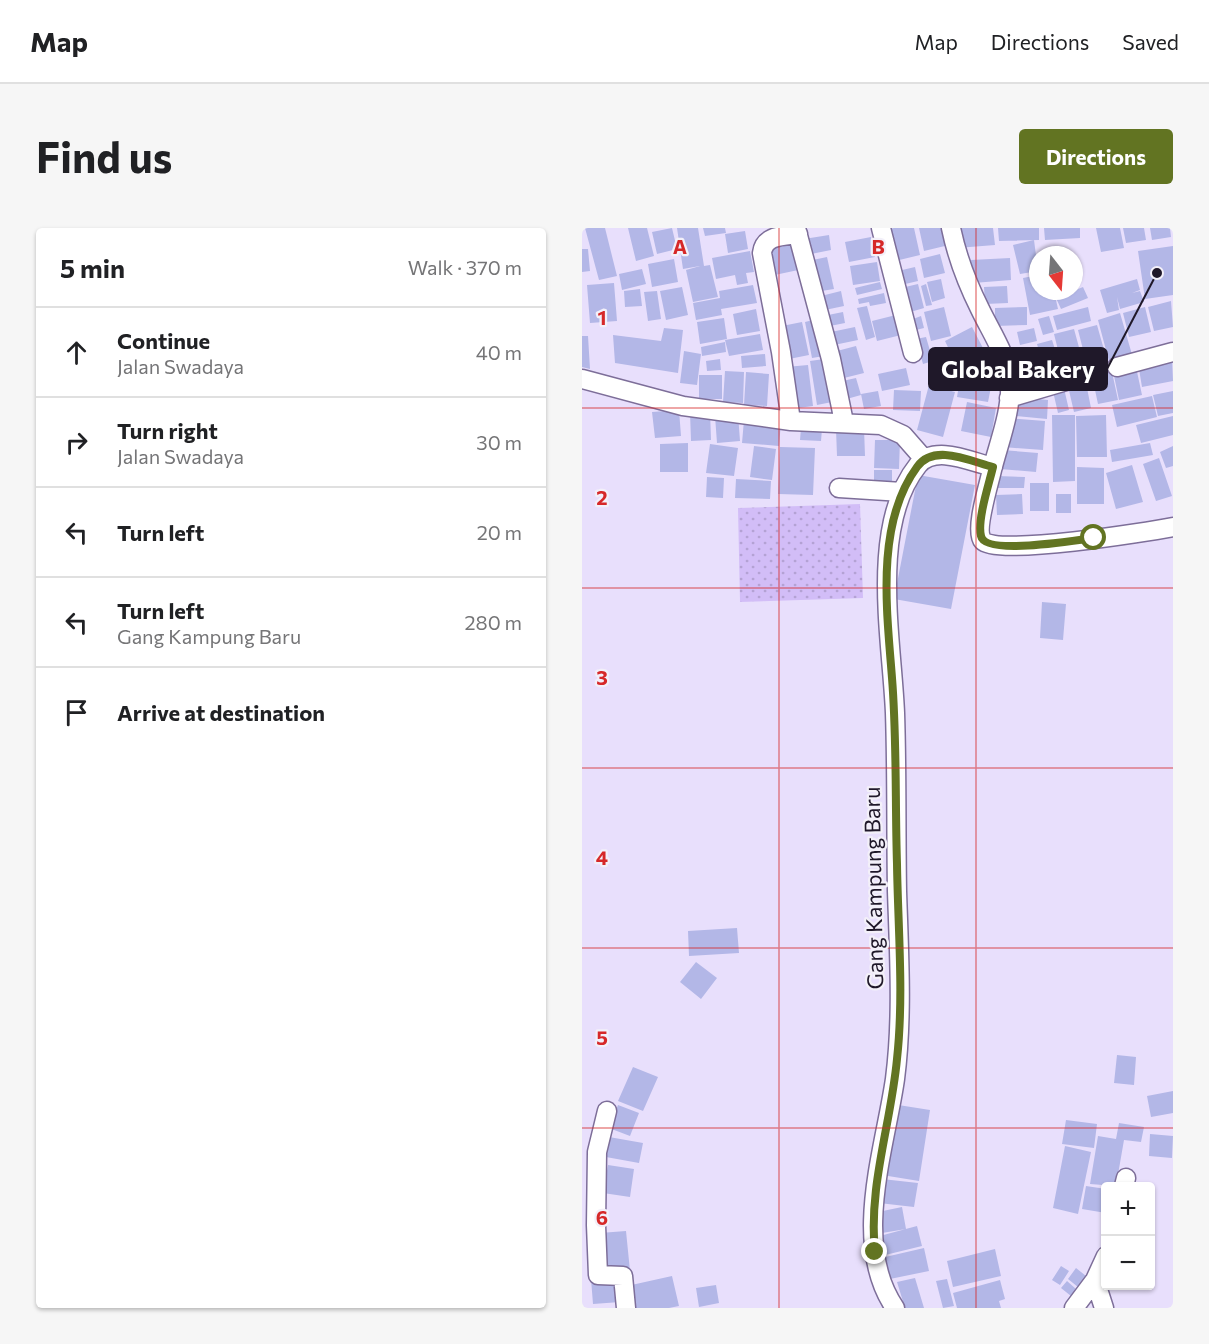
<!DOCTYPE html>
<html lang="en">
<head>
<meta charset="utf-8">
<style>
  :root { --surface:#fff; --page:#f6f6f6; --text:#202124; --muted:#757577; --line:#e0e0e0; --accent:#627422 }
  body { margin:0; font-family:Commissioner,sans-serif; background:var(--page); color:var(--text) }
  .controls { position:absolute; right:18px; bottom:18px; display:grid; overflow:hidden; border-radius:6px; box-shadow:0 2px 4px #0004 }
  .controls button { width:54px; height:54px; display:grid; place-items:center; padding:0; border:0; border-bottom:2px solid var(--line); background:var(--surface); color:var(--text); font:30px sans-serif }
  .compass { position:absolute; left:447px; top:18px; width:54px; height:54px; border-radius:50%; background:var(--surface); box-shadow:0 2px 4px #0004; rotate:163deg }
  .stop { position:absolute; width:18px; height:18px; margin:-14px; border:4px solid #627422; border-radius:50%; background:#fff }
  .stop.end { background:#627422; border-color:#fff; box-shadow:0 2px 6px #0008 }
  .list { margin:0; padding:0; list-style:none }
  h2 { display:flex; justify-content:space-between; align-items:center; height:78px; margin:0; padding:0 24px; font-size:26px }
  h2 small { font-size:20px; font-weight:400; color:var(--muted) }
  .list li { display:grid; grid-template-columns:39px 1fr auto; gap:18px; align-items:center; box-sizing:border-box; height:90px; padding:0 24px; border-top:2px solid var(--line) }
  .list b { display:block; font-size:22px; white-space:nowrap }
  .list p { margin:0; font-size:20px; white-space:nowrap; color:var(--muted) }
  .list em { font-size:20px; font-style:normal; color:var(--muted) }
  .icon { flex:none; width:33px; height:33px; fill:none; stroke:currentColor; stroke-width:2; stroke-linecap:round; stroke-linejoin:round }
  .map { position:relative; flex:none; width:591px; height:1080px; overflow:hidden; border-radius:6px }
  header { display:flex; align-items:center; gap:36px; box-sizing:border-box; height:84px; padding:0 30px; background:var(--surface); border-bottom:2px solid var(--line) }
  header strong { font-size:28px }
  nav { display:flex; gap:33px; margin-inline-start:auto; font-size:21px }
  .intro { display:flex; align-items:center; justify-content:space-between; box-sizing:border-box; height:144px; padding:0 36px }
  h1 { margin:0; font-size:42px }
  .button { padding:15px 27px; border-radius:6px; background:var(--accent); color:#fff; font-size:21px; font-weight:700 }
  main { display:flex; gap:36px; padding:0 36px }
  aside { flex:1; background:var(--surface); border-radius:6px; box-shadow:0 2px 4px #0004 }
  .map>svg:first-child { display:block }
  .grass { fill:url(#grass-dots) }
  .building { fill:#b3b7e7 }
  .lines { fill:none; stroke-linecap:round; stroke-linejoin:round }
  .street-casing { stroke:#7d6e99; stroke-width:21 }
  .street { stroke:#fff; stroke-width:18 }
  .route { stroke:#627422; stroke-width:8 }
  .grid { fill:none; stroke:#d62828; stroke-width:1.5; stroke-opacity:0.55 }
  .labels { text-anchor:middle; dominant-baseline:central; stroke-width:4.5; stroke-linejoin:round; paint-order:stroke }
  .street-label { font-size:22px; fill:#1f1829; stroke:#f3f0f9 }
  .grid-label { font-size:20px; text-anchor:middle; font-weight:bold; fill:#d62828; stroke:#f3f0f9; stroke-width:4.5; stroke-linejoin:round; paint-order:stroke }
  .leader { fill:none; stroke:#1f1829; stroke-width:2 }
  .callout-dot { fill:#1f1829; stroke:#f3f0f9; stroke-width:2 }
  .callout { fill:#1f1829; stroke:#1f1829; stroke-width:2 }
  .callout-label { font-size:24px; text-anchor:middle; font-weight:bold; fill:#fff }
</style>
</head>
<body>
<header>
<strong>Map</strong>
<nav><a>Map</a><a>Directions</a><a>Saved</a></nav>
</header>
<div class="intro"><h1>Find us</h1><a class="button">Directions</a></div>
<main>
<aside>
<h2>5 min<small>Walk · 370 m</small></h2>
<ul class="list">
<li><svg class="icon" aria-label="ahead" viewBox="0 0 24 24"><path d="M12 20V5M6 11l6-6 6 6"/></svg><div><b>Continue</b><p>Jalan Swadaya</p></div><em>40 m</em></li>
<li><svg class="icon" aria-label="right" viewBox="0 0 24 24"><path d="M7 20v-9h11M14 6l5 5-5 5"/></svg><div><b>Turn right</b><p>Jalan Swadaya</p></div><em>30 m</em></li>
<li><svg class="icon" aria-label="left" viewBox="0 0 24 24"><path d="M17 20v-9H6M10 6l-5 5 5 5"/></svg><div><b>Turn left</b></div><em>20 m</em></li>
<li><svg class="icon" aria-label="left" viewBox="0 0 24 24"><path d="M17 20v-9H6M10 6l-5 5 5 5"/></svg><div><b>Turn left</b><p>Gang Kampung Baru</p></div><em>280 m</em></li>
<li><svg class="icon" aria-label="arrive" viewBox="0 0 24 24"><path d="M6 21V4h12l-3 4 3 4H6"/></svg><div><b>Arrive at destination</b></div></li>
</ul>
</aside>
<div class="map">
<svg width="591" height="1080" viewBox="0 0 591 1080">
  <defs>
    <pattern id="grass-dots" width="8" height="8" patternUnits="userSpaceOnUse" patternTransform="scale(1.5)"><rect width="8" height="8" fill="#d2bdf7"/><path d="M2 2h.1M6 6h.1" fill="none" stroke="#b4a2d4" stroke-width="1.8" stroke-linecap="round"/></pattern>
  </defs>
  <rect width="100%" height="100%" fill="#e8dffc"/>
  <!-- grass -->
  <path class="grass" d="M278,276L281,370L158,374L156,280Z"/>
  <!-- building -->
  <path class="building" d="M3,0H23L35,48L17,52Z
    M46,0H65L72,28L54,33Z
    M90,0L95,21L75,26L70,4Z
    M95,0H116L122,38L128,37L136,69L111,74L104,42L118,38L101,41Z
    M121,0H143L144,5L123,8Z
    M312,0H332L338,27L309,34L302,2Z
    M337,0H363L367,17L342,23Z
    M374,0H411L413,17L375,20Z
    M416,0H457V12L417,13Z
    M462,0H498V10L463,12Z
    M514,0H538L542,20L519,24Z
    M541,0H562L564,12L544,15Z
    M568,0H588L589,9L570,12Z
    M163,3L166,21L146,25L143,6Z
    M247,7L249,22L224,27L222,11Z
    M289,9L293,29L267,34L263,14Z
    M452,12L456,43L438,46L431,17Z
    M216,15L221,41L188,48L183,22Z
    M591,18V67L563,71L556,23Z
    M0,21H6L8,43L0,44Z
    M168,23L172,44L164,45L166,55L155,57L153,47L134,51L130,30Z
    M358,26L363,45L342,50L338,31Z
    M245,29L252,61L233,64L226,33Z
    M428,30L429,52L391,55L389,32Z
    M92,31L96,54L70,59L66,36Z
    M295,34L298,53L271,57L268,38Z
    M333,39L336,53L319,57L316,43Z
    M60,41L64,56L40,62L37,46Z
    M456,47V63H472L476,81L448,87L441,50Z
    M359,51L363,70L350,74L345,54Z
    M555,51L558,62L550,65L558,63L562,74L538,81L535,69L537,82L525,85L518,62Z
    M298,54L300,61L275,67L273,60Z
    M32,55L35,93L8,95L5,57Z
    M336,56L342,80L325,85L319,60Z
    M344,56L350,77L344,78L339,58Z
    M171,57L175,75L139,81L140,87L114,92L111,75L138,70L137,63Z
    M425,58L426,75L403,76L402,59Z
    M100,59L106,87L84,92L78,63Z
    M501,59L506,70L479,81L474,70Z
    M58,61L60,78L43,79L42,63Z
    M75,63L79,91L66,93L62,64Z
    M259,63L262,78L238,83L235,69Z
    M302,65L304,75L288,78L287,74L277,76L276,71Z
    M589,73L591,99L572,103L566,79Z
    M285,78L293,109L284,112L275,80Z
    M362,79L369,108L349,113L342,84Z
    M445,79V97L413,98V80Z
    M506,79L509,93L475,102L471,88Z
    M563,79L569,104L547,109L541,85Z
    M174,81L178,103L155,107L151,86Z
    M261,84L263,95L243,99L241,88Z
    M538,85L551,130L528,137L516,92Z
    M314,87L319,107L295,113L290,93Z
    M339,88L342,100L334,102L331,91Z
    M467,88L472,104L461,107L456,91Z
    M142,90L145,111L118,116L115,94Z
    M235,91L242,128L230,130L223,94Z
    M220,94L227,127L207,131L200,98Z
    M515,97L526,136L506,141L496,102Z
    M273,99L276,112L252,117L249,104Z
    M390,99L402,122L374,136L363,113Z
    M82,100L101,102L96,145L33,135L31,107L79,113Z
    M452,100L455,113L438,117L435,104Z
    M492,101L504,145L483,150L472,106Z
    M178,106L181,122L147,128L143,112Z
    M0,108H6L8,141L0,139Z
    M344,109L351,133L341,136L334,111Z
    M470,112L480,143L464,148L455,116Z
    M143,114L144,124L120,128L119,119Z
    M274,118L282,145L262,150L255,123Z
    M102,123L119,126L115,157L98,155Z
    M183,126L184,138L160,140L159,128Z
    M590,129L591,153L560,159L556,135Z
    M138,131L139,142L125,143L124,133Z
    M242,131L250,174L235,177L228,133Z
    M226,137L231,178L209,181L204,139Z
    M380,139L412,144L406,174L375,169Z
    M554,139L560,167L537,172L531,143Z
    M324,140L328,157L300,163L296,146Z
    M143,143L162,144L161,175L141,174Z
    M164,144L187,146L185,178L162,177Z
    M530,144L536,172L516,176L510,148Z
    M117,147H140V171H117Z
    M274,150L279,167L261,172L256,154Z
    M503,150L509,180L492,184L485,154Z
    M481,156L487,182L476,185L470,159Z
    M347,157L373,164L361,209L335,202Z
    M312,162L339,163L338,183L311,182Z
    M296,163L299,178L282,181L279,166Z
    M591,163V185L576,188L571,167Z
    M570,168L575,189L535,199L530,177Z
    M435,169L466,172L465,191L433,188Z
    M385,174L414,180L409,209L379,203Z
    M97,182L99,208L73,210L70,184Z
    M128,183L129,212L109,213L108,184Z
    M156,186L158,213L135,215L133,188Z
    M470,187H493V253L471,254Z
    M524,187L525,229H495L494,188Z
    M591,188V207L559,215L554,197Z
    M424,190L463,193L461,222L421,219Z
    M162,192L199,194L197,218L160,215Z
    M219,200L240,201L239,213L218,212Z
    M282,200L283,228H255L254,201Z
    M293,212H318L317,241L292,240Z
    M106,215V244H78V216Z
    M568,215L571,227L530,234L528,222Z
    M128,216L156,220L152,248L124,245Z
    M172,218L194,221L190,252L168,249Z
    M591,218V238L584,240L578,224Z
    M198,219L233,220L231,267L196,266Z
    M420,222L456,225L454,244L418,241Z
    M577,230L590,268L574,273L561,236Z
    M550,237L561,274L534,281L524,245Z
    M495,239L522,240V276H495Z
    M292,242H310V261H292Z
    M336,247L393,257L369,381L312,371Z
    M415,248L443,249L442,260H414Z
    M125,249L142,250L141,270L124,269Z
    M154,251L189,253L188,271L153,270Z
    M448,255H467V283H448Z
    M440,266L441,286L415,287L414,267Z
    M474,266H489V285H474Z
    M460,374L484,376L481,412L458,410Z
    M155,700L157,725L107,728L106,703Z
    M114,734L135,750L119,771L98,754Z
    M535,827L554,829L552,857L532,855Z
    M51,839L76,849L61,883L36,873Z
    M591,863V885L569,889L565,868Z
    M310,876L348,882L337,953L300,947Z
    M36,877L57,885L48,908L27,900Z
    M484,892L515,896L512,920L480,916Z
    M537,895L562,899L559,914L542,912L534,958L508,956L516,908L534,911Z
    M568,906L591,908L590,930L567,928Z
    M27,909L61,915L57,935L24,929Z
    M483,918L509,924L496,986L471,980Z
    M26,937L52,941L48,969L21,965Z
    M300,951L336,955L332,979L297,975Z
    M504,958L524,961V985L500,981Z
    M320,979L324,1001L300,1005L296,984Z
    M335,998L340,1018L299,1028L294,1009Z
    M44,1003L48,1043L21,1045L18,1005Z
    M342,1020L347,1043L303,1052L299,1030Z
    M413,1021L419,1048L371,1059L365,1033Z
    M479,1038L487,1043L478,1057L470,1052Z
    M494,1040L504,1048L496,1059L486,1051Z
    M90,1048L97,1078L87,1080H50L45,1058Z
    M37,1050L38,1074L11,1076L9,1051Z
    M333,1050L342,1080H323L315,1054Z
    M365,1051L372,1078L361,1080L354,1053Z
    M418,1052L423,1071L417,1073L419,1080H375L371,1065Z
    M485,1053L494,1061L489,1068L479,1060Z
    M134,1057L137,1075L117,1079L114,1060Z"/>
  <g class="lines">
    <!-- street casing -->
    <g class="street-casing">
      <path id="street" d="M214,0L249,131L262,194
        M299,0L331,125
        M369,0C375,29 385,55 398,81C409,104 425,127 428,153C430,182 417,214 410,242C407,256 392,303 401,313C415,328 566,304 591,299
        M535,139L591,124
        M0,151L101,178L209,193L299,197L321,207L342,231
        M427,170L501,148
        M209,193L199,124L180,25C182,7 201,8 216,6
        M257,260L320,264
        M25,883L15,924L14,997L16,1047L41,1048L44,1080
        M542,958L544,950
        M513,1052L522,1080
        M313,1080C269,1016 303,921 313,851C321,789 317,725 315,663C314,604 315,544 313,485C310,412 287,298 336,237C353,216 389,234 411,239
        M492,1080L513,1052L524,1028"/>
    </g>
    <!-- street -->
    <use href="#street" class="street"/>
  </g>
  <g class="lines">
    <!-- route -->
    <path class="route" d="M293,1024C286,959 309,896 315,831C322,767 316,701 315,636C313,574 315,512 310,450C305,384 293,296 335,239C352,215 388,233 411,239C407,256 395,292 399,308C403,328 494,312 512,310"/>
  </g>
  <!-- grid -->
  <path class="grid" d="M197,0V1080M394,0V1080M0,180H591M0,360H591M0,540H591M0,720H591M0,900H591"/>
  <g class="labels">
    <!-- street labels -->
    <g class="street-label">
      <text transform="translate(291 660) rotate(-91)">Gang Kampung Baru</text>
    </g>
  </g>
  <g class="grid-label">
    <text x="98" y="26">A</text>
    <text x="296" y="26">B</text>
    <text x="20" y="97">1</text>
    <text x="20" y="277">2</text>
    <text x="20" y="457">3</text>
    <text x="20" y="637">4</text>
    <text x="20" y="817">5</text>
    <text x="20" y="997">6</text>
  </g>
  <!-- callouts -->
  <path class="leader" d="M575 45L525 141"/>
  <circle class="callout-dot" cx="575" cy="45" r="6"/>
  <rect class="callout" x="347" y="120" width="178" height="42" rx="6"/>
  <g class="callout-label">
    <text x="436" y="150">Global Bakery</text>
  </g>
</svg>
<div class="controls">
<button>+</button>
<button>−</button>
</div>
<svg class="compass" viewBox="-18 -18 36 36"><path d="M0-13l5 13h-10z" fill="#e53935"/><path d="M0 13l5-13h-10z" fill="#757577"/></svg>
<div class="stop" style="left:512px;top:310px"></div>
<div class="stop end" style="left:293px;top:1024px"></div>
</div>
</main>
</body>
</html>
